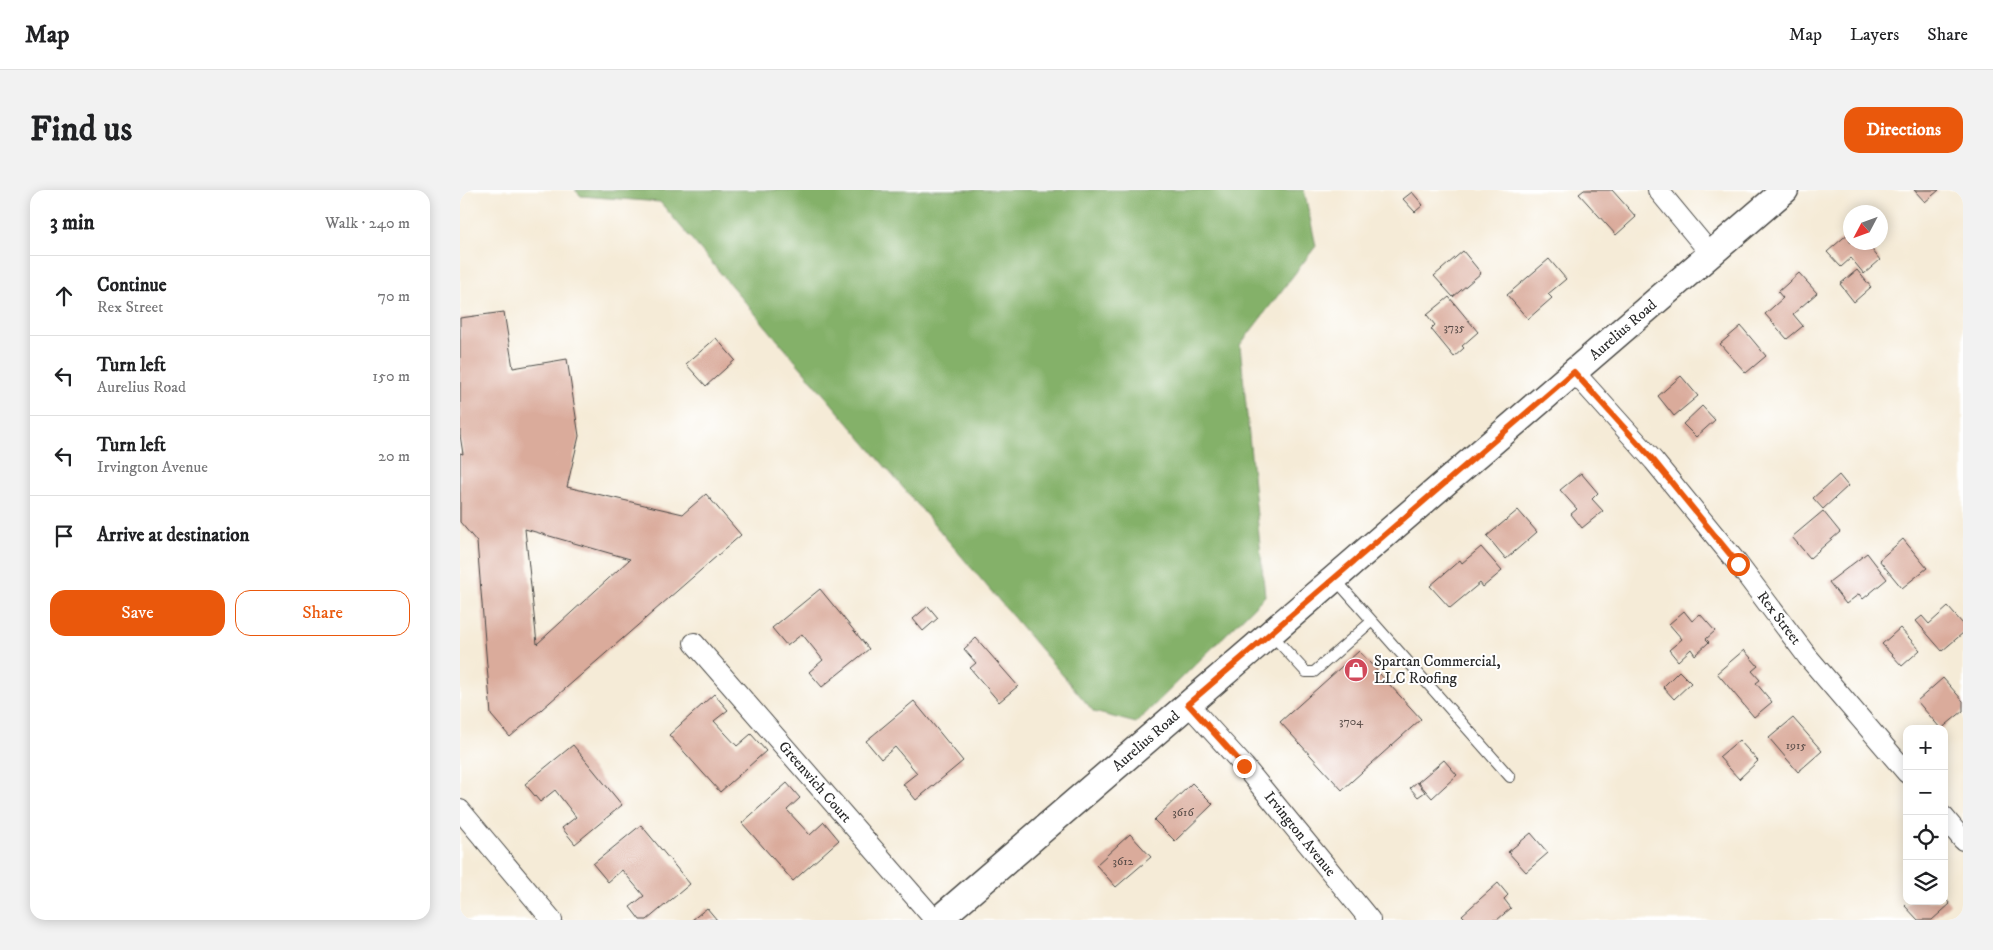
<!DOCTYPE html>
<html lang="en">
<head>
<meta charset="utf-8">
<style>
  :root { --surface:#fff; --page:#f2f2f2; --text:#202124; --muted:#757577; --line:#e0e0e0; --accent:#ea580c }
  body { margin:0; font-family:"IM FELL DW Pica",serif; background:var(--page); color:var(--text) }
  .controls { position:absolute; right:15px; bottom:15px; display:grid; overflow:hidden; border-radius:10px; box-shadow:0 2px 12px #0003 }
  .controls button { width:45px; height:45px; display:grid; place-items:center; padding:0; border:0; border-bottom:1px solid var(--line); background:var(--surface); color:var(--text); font:25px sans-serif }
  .compass { position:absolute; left:1383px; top:15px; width:45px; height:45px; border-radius:50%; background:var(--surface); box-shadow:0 2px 12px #0003; rotate:229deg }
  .stop { position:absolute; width:15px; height:15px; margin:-11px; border:4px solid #ea580c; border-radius:50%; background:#fff }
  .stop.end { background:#ea580c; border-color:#fff; box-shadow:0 1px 5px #0008 }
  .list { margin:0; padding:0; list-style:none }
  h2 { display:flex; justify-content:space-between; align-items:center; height:65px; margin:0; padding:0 20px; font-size:21px }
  h2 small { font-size:16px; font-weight:400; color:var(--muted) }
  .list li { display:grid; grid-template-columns:32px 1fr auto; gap:15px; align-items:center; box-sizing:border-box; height:80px; padding:0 20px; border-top:1px solid var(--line) }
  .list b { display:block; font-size:19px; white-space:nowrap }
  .list p { margin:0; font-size:16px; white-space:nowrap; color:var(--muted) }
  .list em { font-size:16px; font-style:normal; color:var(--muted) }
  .actions { display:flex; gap:10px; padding:15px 20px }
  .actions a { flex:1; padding:11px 0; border:1px solid var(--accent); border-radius:15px; text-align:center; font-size:18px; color:var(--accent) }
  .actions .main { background:var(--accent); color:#fff }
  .icon { flex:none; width:28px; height:28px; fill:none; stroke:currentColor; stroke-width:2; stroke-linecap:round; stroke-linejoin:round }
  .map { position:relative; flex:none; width:1503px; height:730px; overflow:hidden; border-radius:15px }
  header { display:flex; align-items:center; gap:30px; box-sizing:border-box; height:70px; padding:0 25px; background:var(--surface); border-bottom:1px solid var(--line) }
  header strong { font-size:24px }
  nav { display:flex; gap:28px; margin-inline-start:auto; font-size:18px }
  .intro { display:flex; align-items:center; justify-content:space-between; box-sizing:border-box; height:120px; padding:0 30px }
  h1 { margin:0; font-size:35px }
  .button { padding:12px 22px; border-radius:15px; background:var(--accent); color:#fff; font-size:18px; font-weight:700 }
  main { display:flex; gap:30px; padding:0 30px }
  aside { flex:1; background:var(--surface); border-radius:15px; box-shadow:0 2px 12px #0003 }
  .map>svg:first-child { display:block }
  .forest { fill:#84b169; stroke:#586e4a }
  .building { fill:#daab9b; fill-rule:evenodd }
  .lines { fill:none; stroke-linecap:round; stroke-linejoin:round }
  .service-casing { stroke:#494845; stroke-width:12 }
  .minor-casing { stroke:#494845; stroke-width:22 }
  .tertiary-casing { stroke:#494845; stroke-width:29 }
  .service { stroke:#fff; stroke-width:10 }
  .minor { stroke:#fff; stroke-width:20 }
  .tertiary { stroke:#fff; stroke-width:26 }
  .route { stroke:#ea580c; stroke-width:6 }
  .labels { text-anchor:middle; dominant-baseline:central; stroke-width:4; stroke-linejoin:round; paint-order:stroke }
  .number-label { font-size:12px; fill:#574b47 }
  .street-label { font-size:15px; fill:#2b2b2b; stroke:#fff }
  .poi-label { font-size:15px; fill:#2b2b2b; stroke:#fff; text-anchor:start }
</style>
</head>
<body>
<header>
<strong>Map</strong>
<nav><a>Map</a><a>Layers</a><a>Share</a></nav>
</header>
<div class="intro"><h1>Find us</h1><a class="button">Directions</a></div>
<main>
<aside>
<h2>3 min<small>Walk · 240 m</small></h2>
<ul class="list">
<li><svg class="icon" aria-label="ahead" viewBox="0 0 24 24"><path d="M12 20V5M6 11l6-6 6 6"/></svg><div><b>Continue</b><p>Rex Street</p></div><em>70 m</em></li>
<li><svg class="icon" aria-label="left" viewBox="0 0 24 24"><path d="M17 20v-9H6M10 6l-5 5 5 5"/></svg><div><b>Turn left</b><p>Aurelius Road</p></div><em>150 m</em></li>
<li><svg class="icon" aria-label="left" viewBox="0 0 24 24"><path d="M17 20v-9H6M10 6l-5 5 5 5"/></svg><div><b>Turn left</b><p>Irvington Avenue</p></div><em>20 m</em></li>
<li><svg class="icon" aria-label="arrive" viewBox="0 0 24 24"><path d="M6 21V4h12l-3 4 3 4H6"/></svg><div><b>Arrive at destination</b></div></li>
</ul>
<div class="actions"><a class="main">Save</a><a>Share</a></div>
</aside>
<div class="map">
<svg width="1503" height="730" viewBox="0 0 1503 730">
  <rect width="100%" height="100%" fill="#fff"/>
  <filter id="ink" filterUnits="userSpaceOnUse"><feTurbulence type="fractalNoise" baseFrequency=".02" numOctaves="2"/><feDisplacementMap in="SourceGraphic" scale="10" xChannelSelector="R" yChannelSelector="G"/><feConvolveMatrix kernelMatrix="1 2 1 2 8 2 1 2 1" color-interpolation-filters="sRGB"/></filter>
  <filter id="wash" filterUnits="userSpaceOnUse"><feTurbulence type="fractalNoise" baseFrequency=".0096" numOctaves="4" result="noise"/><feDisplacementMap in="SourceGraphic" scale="20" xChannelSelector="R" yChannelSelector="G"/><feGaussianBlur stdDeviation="1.12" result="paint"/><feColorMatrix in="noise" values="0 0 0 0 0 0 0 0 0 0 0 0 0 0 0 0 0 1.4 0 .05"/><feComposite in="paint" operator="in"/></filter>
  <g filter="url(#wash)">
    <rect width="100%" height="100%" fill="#f5ebd7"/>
    <!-- forest -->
    <path class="forest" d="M115,0H844L856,56L780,155L805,406L676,533L634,522L200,12L121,6Z"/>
    <g id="blocks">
      <!-- building -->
      <path class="building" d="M1124,0H1152L1176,27L1156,45L1119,4Z
        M1454,0H1479L1465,12Z
        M952,2L963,15L955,22L943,9Z
        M1390,42V52H1406L1420,70L1404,84L1391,68L1381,77L1367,62Z
        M1003,61L1021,83L993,107L974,86Z
        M1089,69L1106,89L1088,104L1092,108L1068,129L1047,105Z
        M1397,80L1411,97L1394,112L1380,94Z
        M1339,83L1357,103L1333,124L1343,136L1327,149L1305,124L1323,108L1318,102Z
        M989,107L1018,142L1002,156L1004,158L994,167L971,139L975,135L967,125Z
        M44,122L53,178L107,169L119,246L107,297L223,324L246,304L281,345L50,547L31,525L17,352L0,332V263L3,264L0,245V128ZM65,339L170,369L77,454Z
        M1281,136L1306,166L1286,183L1260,154Z
        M256,148L275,170L246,196L226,174Z
        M1221,186L1238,206L1214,226L1198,206Z
        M1242,216L1255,230L1236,247L1223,234Z
        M1121,283L1138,303L1132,309L1143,321L1122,338L1111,324L1117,319L1100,300Z
        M1379,285L1388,296L1363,319L1353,308Z
        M1058,320L1077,342L1046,369L1027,346Z
        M1363,321L1380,342L1350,368L1332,347Z
        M1443,349L1467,378L1442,398L1419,370Z
        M1021,357L1042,381L1023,397L1020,393L990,418L970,396L1000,370L1002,373Z
        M1407,363L1427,389L1403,409L1399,404L1386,414L1369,392Z
        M360,399L409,459L362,497L349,482L363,470L342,444L327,456L312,438Z
        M468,416L478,428L463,441L453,429Z
        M1488,417L1503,434V443L1482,461L1456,431L1462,426L1469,434Z
        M1224,421L1232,431L1240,424L1255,441L1246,449L1249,452L1235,465L1231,459L1218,471L1209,460L1222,449L1209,434Z
        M1440,438L1460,460L1442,476L1422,454Z
        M516,448L558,496L539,512L510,478L516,473L504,459Z
        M1284,460L1298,476L1292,481L1300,490L1296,493L1312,512L1294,527L1257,483Z
        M899,461L961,529L882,600L820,532Z
        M1219,481L1231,493L1214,509L1203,497Z
        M1483,488L1503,511V521L1481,539L1457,511Z
        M254,504L268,520L254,531L277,556L291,544L306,561L260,602L209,545Z
        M454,511L503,571L456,610L443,594L457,583L435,557L421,569L406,551Z
        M1333,528L1362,561L1338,582L1309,548Z
        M1279,550L1298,571L1279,589L1259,567Z
        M113,555L162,615L115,654L102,638L116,627L95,600L80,612L65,594Z
        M984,570L997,585L972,608L958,592Z
        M957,592L965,602L958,607L950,598Z
        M327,593L340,608L327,620L350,645L364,632L379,650L333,691L282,633Z
        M732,593L753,614L715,651L694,630Z
        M181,635L230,694L187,730H180L170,717L184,706L162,680L148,692L133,674Z
        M1071,643L1088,663L1066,682L1048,662Z
        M670,644L691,667L656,697L636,675Z
        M1038,693L1048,705L1044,709L1051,718L1037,730H1007L1002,725Z
        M1484,707L1490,714L1472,730H1458L1445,716L1450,711H1484Z
        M247,718L257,730H232Z"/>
    </g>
  </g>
  <g filter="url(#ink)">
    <use href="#blocks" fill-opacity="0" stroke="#494845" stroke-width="1"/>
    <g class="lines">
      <!-- service casing -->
      <g class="service-casing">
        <path id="service" d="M875,389L1050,587
          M811,444L846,482H854L912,431"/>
      </g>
      <!-- minor casing -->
      <g class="minor-casing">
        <path id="minor" d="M1198,0L1251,64
          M1114,182L1194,271L1278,374L1347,466L1447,583
          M234,453L475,730
          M728,514L784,576L910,730
          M0,620L92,730
          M1484,627L1503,650"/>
      </g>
      <!-- tertiary casing -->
      <g class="tertiary-casing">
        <path id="tertiary" d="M478,730L1325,0"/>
      </g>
      <!-- service -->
      <use href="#service" class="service"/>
      <!-- minor -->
      <use href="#minor" class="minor"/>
      <!-- tertiary -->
      <use href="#tertiary" class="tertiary"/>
    </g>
  </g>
  <g class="lines" filter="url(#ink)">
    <!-- route -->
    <path class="route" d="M784,576L728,514L1114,182L1194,271L1278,374"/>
  </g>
  <!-- icons -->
  <defs>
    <g id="shop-disc" transform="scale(1.25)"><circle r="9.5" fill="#d1495b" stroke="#fff"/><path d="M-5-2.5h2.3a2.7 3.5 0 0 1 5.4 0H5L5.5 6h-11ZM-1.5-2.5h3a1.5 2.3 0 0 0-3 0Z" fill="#fff"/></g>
  </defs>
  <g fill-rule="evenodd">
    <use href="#shop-disc" x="896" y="480"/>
  </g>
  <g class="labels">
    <!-- number labels -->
    <g class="number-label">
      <text x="994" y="137">3735</text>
      <text x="891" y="531">3704</text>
      <text x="1336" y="555">1915</text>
      <text x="723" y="622">3616</text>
      <text x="663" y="671">3612</text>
    </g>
    <!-- street labels -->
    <g class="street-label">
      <text transform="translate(1163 140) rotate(-41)">Aurelius Road</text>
      <text transform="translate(1319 428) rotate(53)">Rex Street</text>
      <text transform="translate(686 551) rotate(-41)">Aurelius Road</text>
      <text transform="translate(355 592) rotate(49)">Greenwich Court</text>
      <text transform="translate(840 644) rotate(51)">Irvington Avenue</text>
    </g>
    <!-- poi labels -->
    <g class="poi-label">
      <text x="914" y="471">Spartan Commercial,<tspan x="914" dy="17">LLC Roofing</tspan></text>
    </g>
  </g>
</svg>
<div class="controls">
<button>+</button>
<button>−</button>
<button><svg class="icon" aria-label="locate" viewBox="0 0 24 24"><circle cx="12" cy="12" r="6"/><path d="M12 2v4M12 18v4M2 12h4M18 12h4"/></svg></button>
<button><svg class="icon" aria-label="layers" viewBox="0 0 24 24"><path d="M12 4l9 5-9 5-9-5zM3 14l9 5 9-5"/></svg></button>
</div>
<svg class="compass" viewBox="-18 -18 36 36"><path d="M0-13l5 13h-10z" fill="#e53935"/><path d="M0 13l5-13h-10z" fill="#757577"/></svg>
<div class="stop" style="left:1278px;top:374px"></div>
<div class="stop end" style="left:784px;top:576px"></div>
</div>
</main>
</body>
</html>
